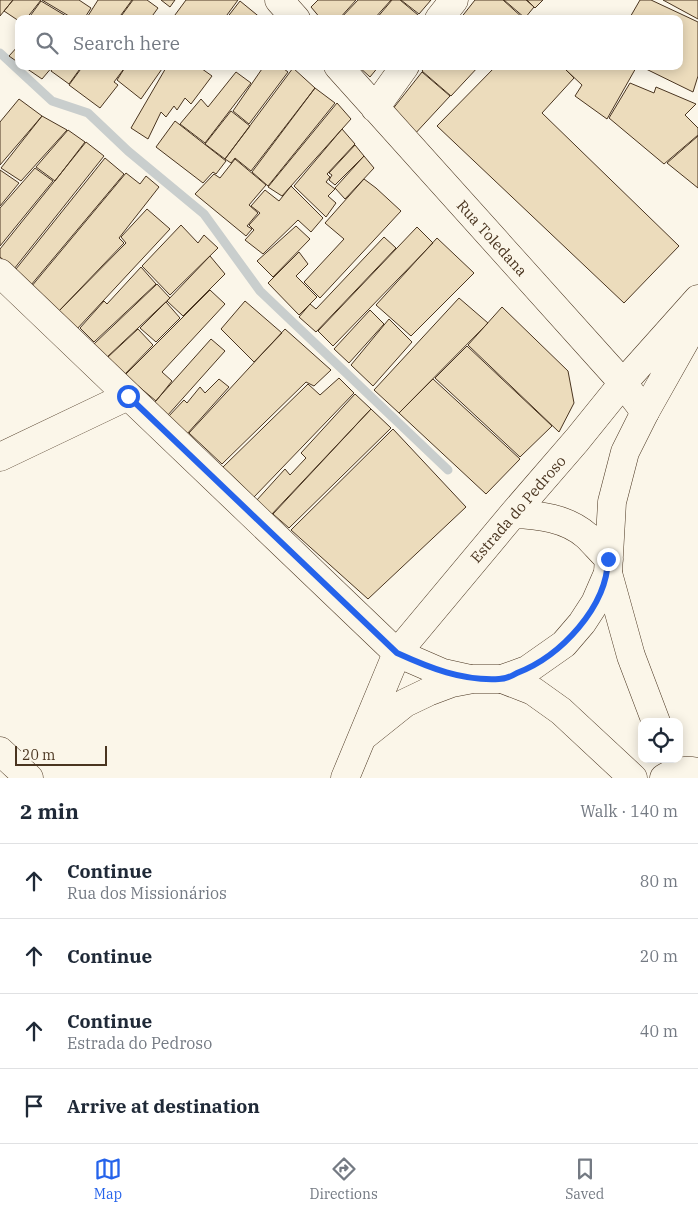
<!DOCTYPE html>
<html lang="en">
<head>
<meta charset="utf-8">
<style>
  :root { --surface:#fff; --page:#f2f2f3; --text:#1f2937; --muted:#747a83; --line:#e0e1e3; --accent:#2563eb }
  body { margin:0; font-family:"IBM Plex Serif",serif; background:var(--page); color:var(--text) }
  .controls { position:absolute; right:15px; bottom:15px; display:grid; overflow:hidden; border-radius:10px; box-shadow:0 2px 12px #0003 }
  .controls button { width:45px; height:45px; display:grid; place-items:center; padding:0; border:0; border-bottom:1px solid var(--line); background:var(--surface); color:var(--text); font:25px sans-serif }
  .scale { position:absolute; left:15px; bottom:12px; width:92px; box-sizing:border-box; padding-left:5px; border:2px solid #4a3520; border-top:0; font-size:14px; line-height:18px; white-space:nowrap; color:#4a3520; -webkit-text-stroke:4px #fbf6e9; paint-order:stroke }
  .stop { position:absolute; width:15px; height:15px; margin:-11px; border:4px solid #2563eb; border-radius:50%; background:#fff }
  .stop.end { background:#2563eb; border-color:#fff; box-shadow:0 1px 5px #0008 }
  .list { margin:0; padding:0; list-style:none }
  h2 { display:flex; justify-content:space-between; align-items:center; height:65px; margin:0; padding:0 20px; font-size:21px }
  h2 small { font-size:16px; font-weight:400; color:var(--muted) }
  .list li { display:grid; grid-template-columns:32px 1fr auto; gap:15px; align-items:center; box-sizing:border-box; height:75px; padding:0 20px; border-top:1px solid var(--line) }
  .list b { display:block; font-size:19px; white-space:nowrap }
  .list p { margin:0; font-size:16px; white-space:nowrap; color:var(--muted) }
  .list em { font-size:16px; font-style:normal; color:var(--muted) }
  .icon { flex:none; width:28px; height:28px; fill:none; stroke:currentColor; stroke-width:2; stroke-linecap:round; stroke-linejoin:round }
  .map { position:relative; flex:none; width:698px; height:778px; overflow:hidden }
  .search { position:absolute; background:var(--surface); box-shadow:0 2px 12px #0003; left:15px; right:15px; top:15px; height:55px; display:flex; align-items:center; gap:12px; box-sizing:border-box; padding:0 18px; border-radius:10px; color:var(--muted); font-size:19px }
  .sheet { height:365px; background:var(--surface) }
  nav { display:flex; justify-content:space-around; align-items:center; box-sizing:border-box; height:70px; border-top:1px solid var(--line); background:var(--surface); font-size:14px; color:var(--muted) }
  nav a { display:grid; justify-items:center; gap:2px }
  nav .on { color:var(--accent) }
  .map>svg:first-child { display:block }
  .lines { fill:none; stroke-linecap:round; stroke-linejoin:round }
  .stream { stroke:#c9cecd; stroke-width:9 }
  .building { fill:#ecdcbc; stroke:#4a3520 }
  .street-casing { stroke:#4a3520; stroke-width:29 }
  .secondary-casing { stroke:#4a3520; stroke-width:29 }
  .street { stroke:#fbf6e9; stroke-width:28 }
  .secondary { stroke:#fbf6e9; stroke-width:28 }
  .route { stroke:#2563eb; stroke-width:6 }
  .labels { text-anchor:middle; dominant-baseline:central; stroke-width:4; stroke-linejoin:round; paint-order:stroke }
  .street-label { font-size:15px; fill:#4a3520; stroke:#fbf6e9 }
</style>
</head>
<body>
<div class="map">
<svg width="698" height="778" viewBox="0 0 698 778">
  <rect width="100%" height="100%" fill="#fbf6e9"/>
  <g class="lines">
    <!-- stream -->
    <path class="stream" d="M0,53L52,101L88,113L128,151L204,214L260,291L448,470"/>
  </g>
  <!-- building -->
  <path class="building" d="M0,0H13L0,16Z
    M13,0H41L26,19H19V21L4,11Z
    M42,0H79L91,8L84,19H74Z
    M98,0H132L118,19H86Z
    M133,0H147L158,8L150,19H119Z
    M161,0H175L170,7Z
    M186,0H238L224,19H172Z
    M318,0H356L339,19H321L311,7Z
    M358,0H391L374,19H340Z
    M392,0H400L418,15L415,19H376Z
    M401,0H431L419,14Z
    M475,0H503L524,19H460Z
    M504,0H526L534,7L525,18Z
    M527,0H543L535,8Z
    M640,0H651L698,22V76L693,92L644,68V66H679V19H629Z
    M663,0H698V19Z
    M41,1L71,19H28Z
    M240,1L262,19H226Z
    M19,45V63L9,56Z
    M23,66H53L42,79Z
    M54,66H82L69,84L51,71Z
    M83,66H126L114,82L118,85L100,108L69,85Z
    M126,66H164L141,99L117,80Z
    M167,66H198L212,76L191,104L185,98L177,110L174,106L166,117L161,112L148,139L131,128Z
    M264,66H280L288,72L249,124L233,111Z
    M358,66H379L370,77Z
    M426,66H479L451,96L422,71Z
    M496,66H562L574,78L542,113L679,246L624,303L437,126Z
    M568,66H637L607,119L575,96L582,85L565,69Z
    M293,68L315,88L251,171L235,158L231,163L225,159Z
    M236,72L251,83L205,143L180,124L201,99L208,107Z
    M422,72L450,96L412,137L388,115Z
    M630,83L654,93L656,87L696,104L685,115L698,128V135L664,164L609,118Z
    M315,88L335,103L268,186L252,172Z
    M19,99L42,116L0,165V122Z
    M337,103L351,119L282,196L268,187Z
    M231,111L250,126L225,159L205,144Z
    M42,116L67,130L21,181L1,168Z
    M175,121L226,161L216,174L213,172L203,183L156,147Z
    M342,129L355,144L327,174L330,177L326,182L335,189L328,196L336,203L326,217L294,186Z
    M68,130L85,142L55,181L36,167Z
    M698,136V188L667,163Z
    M86,142L104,156L14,269L0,257V249Z
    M355,145L364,156L335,185L329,180L332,175L329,173Z
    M364,156L374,168L345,199L335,188Z
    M105,158L124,174L31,285L16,269Z
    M235,159L266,185L249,205L258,213L247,226L252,229L246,236L195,194L214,174L220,178Z
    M35,168L53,181L0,246V208Z
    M0,170L19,183L0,206Z
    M126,173L140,184L146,176L159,187L119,238L124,243L58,312L31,287Z
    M364,179L376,188L401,211L320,298L304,282L344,239L325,223Z
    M291,186L323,218L311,232L298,220L263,254L245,240L254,230L249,225L260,213L251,206L265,190L279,201Z
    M147,209L170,229L76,330L58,312L126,243L121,237Z
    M181,225L198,243L204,235L218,248L170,295L142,266Z
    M296,226L310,239L273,277L257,261Z
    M417,227L433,243L333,346L318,331Z
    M384,237L396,248L316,332L299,317L310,304L316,309Z
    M437,238L474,273L411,336L376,305Z
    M299,252L308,264L296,276L317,297L299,315L268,283Z
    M210,256L225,274L183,316L167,301Z
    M141,267L156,284L94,342L80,328L104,301L107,304Z
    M157,284L170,298L106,358L94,344Z
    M210,290L225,304L162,372L172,381L156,401L125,375Z
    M459,298L488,323L399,413L374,390Z
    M245,301L282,333L254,362L221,329Z
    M166,302L180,318L156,342L140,328Z
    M502,307L568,371L574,403L559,432L468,345Z
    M370,310L384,324L349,363L334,349Z
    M389,319L412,342L373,386L351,365Z
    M138,329L153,345L125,374L108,357Z
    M285,329L331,370L314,386L306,382L222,464L189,433Z
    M211,339L225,351L167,416L153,404Z
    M467,346L552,426L520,457L435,378Z
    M339,378L354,393L254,497L223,467L308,384L320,395Z
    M219,379L229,387L187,434L168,417L184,400L187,403L200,387L205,393Z
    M433,379L520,459L486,494L399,413Z
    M355,394L371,409L271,515L256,501L285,469L290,475L306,458L301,453Z
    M371,409L391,428L289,528L273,514Z
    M393,429L466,507L368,599L291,530Z"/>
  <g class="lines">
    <!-- street casing -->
    <g class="street-casing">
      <path id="street" d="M279,0L296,19
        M439,19L454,0
        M338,66L623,383L645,412
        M375,108L405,66
        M0,273L397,653
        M0,457L128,396
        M608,573L631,656L656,722
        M502,679L533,691L561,711L633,778
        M0,751L29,778
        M664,778C675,771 685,769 698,772"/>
    </g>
    <!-- secondary casing -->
    <g class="secondary-casing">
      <path id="secondary" d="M513,514C539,515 567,518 587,536C594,543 601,551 609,559
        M397,653L443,673L470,679
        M365,735L405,703L428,692L452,683L473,679H502L527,670L564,644L582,623L595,603L608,573L612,502L625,452L645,412L698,318
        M345,778L397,653L513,514L577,440L623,383L698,299"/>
    </g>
    <!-- street -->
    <use href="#street" class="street"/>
    <!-- secondary -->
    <use href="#secondary" class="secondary"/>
  </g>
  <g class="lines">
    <!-- route -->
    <path class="route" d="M128,396L397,653C430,668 462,681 499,679C506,679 512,676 517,673C561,656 607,607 608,559"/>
  </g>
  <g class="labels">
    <!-- street labels -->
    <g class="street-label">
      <text transform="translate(492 238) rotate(48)">Rua Toledana</text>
      <text transform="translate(518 509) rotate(-49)">Estrada do Pedroso</text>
    </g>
  </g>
</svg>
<div class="controls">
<button><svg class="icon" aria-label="locate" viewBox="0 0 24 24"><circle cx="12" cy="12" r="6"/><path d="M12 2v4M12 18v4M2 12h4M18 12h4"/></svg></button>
</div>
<div class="scale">20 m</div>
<div class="stop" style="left:128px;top:396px"></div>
<div class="stop end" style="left:608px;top:559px"></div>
<div class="search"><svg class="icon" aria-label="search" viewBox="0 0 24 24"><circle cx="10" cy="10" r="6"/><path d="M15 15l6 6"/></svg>Search here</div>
</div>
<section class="sheet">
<h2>2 min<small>Walk · 140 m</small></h2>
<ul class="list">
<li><svg class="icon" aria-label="ahead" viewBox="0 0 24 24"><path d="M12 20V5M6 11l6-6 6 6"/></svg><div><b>Continue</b><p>Rua dos Missionários</p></div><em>80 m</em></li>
<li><svg class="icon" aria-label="ahead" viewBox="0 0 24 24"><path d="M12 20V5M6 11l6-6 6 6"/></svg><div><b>Continue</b></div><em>20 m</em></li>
<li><svg class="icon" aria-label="ahead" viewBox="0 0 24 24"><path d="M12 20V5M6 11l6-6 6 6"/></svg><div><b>Continue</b><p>Estrada do Pedroso</p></div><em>40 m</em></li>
<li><svg class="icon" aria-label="arrive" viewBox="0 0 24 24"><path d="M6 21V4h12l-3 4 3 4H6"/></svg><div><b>Arrive at destination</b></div></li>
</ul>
</section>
<nav>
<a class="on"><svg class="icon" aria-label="map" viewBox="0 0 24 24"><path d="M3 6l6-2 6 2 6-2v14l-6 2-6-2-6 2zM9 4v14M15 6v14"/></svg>Map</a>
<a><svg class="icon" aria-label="directions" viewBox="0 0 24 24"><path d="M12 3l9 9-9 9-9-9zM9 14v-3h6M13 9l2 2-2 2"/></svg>Directions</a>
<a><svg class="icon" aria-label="saved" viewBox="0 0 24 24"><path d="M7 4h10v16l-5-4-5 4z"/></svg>Saved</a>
</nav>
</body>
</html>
